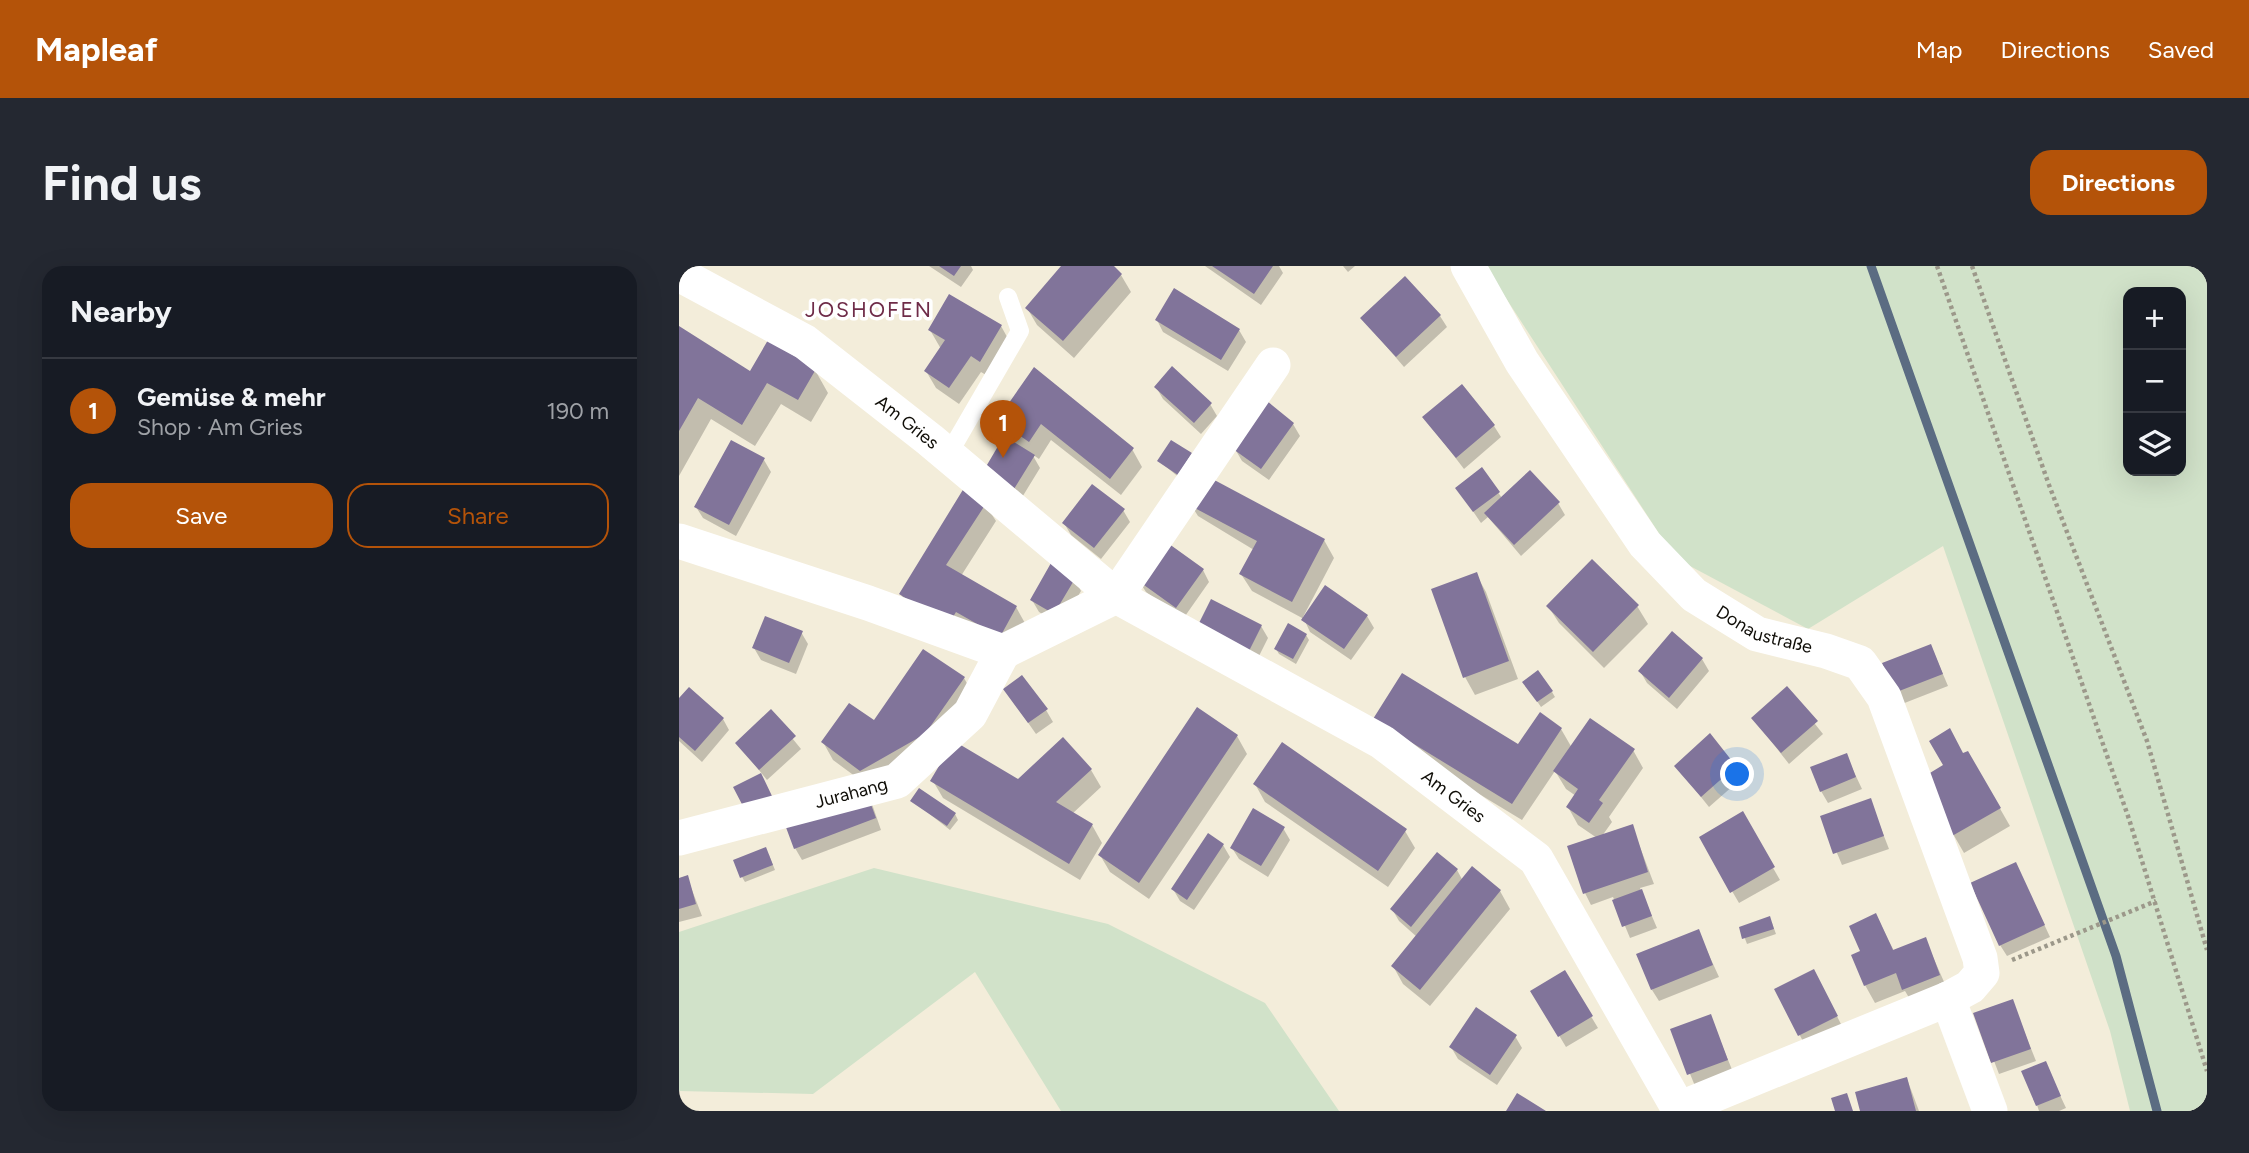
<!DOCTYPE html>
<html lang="en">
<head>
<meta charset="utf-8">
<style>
  :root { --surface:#171b24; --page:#242831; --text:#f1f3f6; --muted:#9ea1a6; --line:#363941; --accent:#b45309 }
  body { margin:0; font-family:Figtree,sans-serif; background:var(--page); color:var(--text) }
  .controls { position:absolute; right:21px; top:21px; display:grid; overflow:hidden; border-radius:14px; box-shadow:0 7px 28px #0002 }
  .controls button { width:63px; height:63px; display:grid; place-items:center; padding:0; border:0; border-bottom:2px solid var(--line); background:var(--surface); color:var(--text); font:35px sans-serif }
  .you { position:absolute; left:1059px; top:509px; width:24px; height:24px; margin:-18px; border:5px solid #fff; border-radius:50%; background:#1a73e8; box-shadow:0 0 0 10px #1a73e833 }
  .badge { display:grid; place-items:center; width:46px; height:46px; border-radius:50%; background:var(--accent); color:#fff; font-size:23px; font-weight:700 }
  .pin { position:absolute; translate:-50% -58px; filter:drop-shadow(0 2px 4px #0008) }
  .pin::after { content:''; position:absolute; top:37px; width:24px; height:21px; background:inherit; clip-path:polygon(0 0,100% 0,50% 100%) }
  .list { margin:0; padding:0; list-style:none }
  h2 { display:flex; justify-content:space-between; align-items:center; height:91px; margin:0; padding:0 28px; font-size:30px }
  h2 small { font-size:23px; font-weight:400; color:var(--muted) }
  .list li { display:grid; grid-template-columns:46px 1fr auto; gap:21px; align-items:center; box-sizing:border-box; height:105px; padding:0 28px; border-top:2px solid var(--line) }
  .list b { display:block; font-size:26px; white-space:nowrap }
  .list p { margin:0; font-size:23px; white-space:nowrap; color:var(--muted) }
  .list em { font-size:23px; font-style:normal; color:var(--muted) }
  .actions { display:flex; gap:14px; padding:21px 28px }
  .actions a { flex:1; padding:16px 0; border:2px solid var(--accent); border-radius:21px; text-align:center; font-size:24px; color:var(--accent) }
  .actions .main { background:var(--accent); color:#fff }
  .icon { flex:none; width:38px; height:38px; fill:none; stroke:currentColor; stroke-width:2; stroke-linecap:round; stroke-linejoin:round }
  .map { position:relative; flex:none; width:1528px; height:845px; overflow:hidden; border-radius:21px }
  header { display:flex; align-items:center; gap:42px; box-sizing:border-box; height:98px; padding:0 35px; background:var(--accent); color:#fff }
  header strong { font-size:33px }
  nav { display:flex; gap:38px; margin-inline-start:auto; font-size:24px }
  .intro { display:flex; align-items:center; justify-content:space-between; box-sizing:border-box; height:168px; padding:0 42px }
  h1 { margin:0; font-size:49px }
  .button { padding:18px 32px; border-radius:21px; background:var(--accent); color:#fff; font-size:24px; font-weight:700 }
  main { display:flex; gap:42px; padding:0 42px }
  aside { flex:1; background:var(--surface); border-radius:21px; box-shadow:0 7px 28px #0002 }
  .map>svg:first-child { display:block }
  .green { fill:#d1e2c9; fill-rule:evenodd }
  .shadow { fill:#0003 }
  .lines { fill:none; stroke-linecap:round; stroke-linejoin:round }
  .stream { stroke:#5b6c82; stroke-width:9 }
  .building { fill:#81749a }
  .path { stroke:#9c988a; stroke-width:4.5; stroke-dasharray:3.5 3.5; stroke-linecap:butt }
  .lane { stroke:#fff; stroke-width:18 }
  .street { stroke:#fff; stroke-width:35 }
  .labels { text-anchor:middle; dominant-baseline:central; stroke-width:7; stroke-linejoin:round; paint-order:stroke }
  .street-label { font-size:18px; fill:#0f0d07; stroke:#fff }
  .quarter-label { font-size:21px; letter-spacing:2px; fill:#6f2c48; stroke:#fff }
</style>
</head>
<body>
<header>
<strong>Mapleaf</strong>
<nav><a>Map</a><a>Directions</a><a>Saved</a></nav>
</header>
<div class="intro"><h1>Find us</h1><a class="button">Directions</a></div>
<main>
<aside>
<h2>Nearby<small></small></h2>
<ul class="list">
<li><span class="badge">1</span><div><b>Gemüse &amp; mehr</b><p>Shop · Am Gries</p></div><em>190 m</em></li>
</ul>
<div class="actions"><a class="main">Save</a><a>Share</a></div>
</aside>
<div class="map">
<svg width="1528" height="845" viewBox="0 0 1528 845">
  <rect width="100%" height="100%" fill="#f3edda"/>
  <!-- green -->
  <path class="green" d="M806,0H1528V845H1451L1431,765L1264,280L1129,363L996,292ZM1449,26H1502V205H1449Z
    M195,602L429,658L586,737L660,845H382L296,706L134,828L0,825V666Z"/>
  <!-- shadow -->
  <path class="shadow" d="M250,0H292L294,4L282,21Z
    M384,0H432L442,9L452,26L395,92L358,59L348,42Z
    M526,0H600L604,7L582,39Z
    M664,0H676L669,6Z
    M761,50L768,61L725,101L683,52Z
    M478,54L560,64L567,76L549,105L484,66Z
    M322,60L332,78L312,112L302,106L280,138L257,122L247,105L262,83L251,64Z
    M0,62L72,107L136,104L149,127L132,156L102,138L76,180L32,153L0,210Z
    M355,103L453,183L463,201L442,229L372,174L360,193L353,188L361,202L342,233L314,216L334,177L320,155Z
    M477,121L531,138L538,150L522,168L484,133Z
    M745,151L815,160L822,171L785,203Z
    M614,158L621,170L590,214L563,195L556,183Z
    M492,176L502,213L480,195Z
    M85,194L92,206L57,270L24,252L17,241Z
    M803,204L823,232L879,237L886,249L842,290L809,251L802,257L778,222Z
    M306,238L317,255L282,310L337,341L347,359L331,387L232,346L222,328Z
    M512,239L645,274L655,292L624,351L688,350L695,362L672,394L631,366L625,353L573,325L562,308L575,284L519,250Z
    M444,244L451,256L422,293L392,269L385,257Z
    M524,304L530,316L504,353L467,326L460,315Z
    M797,308L807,326L839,413L796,429L786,411Z
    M396,313L402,325L382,359L360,346L353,334Z
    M869,340H958L969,358L925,402L880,357Z
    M582,360L589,372L574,402L525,377Z
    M122,366L129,378L117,408L82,394L75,382Z
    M627,369L630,374L617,398L600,388L597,383Z
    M1252,380L1269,420L1223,438L1216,426Z
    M1023,393L1030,405L998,443L968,417L961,405Z
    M285,412L295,430L192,522L154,494L144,476L195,457Z
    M849,422L873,426L876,431L862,441Z
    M1108,423L1144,468L1110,498L1074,452Z
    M326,424L367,444L374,456L357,468Z
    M0,435L44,453L50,464L23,496L0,475Z
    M92,446L122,483L88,514L58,477Z
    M882,463L893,482L954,484L964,502L930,551L933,556L923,570L953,560L975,618L961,622L978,662L951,672L934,631L912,639L906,627L918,572L899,559L889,541L897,530L887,523L876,505L843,554L706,471L840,480Z
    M558,470L568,488L470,633L431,606L421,589Z
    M1289,487L1331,560L1285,587L1243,514Z
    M1167,489L1183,523L1149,537L1142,525Z
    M998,501H1056L1063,512L1030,541Z
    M412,504L422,521L393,548L413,559L423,577L401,614L264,532L254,515L340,516Z
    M576,518L726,565L736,582L709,621L586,536Z
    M1191,534L1210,583L1163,599L1143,551Z
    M234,535L276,548L279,554L271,564Z
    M193,538L202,564L123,594L116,582Z
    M1063,548L1101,614L1060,637L1022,572Z
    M604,562L611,574L589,611L560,593L553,582Z
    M544,579L551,591L515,644L501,635L494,623Z
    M90,589L96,604L66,616L63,611Z
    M1337,598L1371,671L1328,690L1321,679Z
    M778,604L784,615L821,625L831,643L751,740L724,718L714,700L738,671L720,655L713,643Z
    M8,611L23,650L0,656V613Z
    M1197,649L1215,685L1246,673L1270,727L1235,740L1226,725L1196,737L1186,719Z
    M1093,657L1097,668L1068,678L1062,662Z
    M1019,665L1040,711L980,735L973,724Z
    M886,707L919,762L887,781L854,726Z
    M1141,717L1164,762L1127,781L1097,724Z
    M1333,735L1357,795L1320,808L1297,748Z
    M1031,750L1054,806L1016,820L993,764Z
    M836,770L843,782L818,819L779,793L772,781Z
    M1366,797L1387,842L1380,845H1360L1358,839Z
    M1228,813L1240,845H1183L1178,827Z"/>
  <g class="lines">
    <!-- stream -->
    <path class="stream" d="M1192,0L1437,690L1478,845"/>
  </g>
  <!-- building -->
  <path class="building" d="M260,0H282L275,10Z
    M382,0H435L443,8L384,75L346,42Z
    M533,0H594L575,28Z
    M726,10L762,49L717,91L681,52Z
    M495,22L561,63L542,94L476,54Z
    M270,28L323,59L301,96L292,90L270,122L245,105L266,74L249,64Z
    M0,60L71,105L89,74L137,103L119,134L88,117L63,159L19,132L0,165Z
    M493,100L533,137L515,157L475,121Z
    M355,101L455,182L431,213L362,158L350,176L318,154Z
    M783,118L816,159L777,192L743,151Z
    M588,135L615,157L582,203L554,183Z
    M325,170L356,189L335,223L305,204Z
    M52,174L86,192L50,259L15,241Z
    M492,174L513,187L499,209L478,195Z
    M803,201L821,226L794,246L776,222Z
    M851,204L881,236L835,279L805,247Z
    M526,209L646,273L613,336L560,308L578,275L510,239Z
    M413,218L446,243L415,282L383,257Z
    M285,222L308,236L267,299L338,340L321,371L277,346L269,359L220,328Z
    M486,275L525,303L497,342L458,314Z
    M913,293L960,339L914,386L867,340Z
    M372,297L397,311L375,348L351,334Z
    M798,306L830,395L784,412L752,323Z
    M646,319L689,349L665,383L622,354Z
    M532,333L583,359L567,391L516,365Z
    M86,350L124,365L110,397L73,382Z
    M609,357L628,368L614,393L595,383Z
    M993,365L1024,392L990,432L959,405Z
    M1252,378L1264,408L1215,427L1203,397Z
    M244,383L286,411L246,468L181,505L142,476L170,437L195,454Z
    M859,404L874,425L858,436L843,416Z
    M723,407L839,478L861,446L883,462L833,538L694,453Z
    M343,409L369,443L349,457L324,423Z
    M1108,420L1139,455L1102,487L1072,452Z
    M10,421L45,452L16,485L0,471V432Z
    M518,441L559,469L460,617L419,589Z
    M92,443L117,470L80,504L56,477Z
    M911,452L956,483L920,534L924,537L910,557L887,541L899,523L874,505Z
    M1271,462L1284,487L1289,485L1322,542L1273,570L1241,513L1264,499L1250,475Z
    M1031,467L1057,500L1022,531L995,500Z
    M384,471L413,503L377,536L414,558L390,598L251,515L275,475L339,513Z
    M603,476L728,563L699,605L574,518Z
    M1168,487L1177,511L1141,526L1131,501Z
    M82,507L93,530L66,544L54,521Z
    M240,522L277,547L268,560L231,535Z
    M187,525L197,552L115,583L105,556Z
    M1192,532L1205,570L1154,588L1141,550Z
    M574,542L606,561L582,600L551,582Z
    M1064,545L1096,601L1051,627L1020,571Z
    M954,558L969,606L904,628L888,580Z
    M529,567L545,578L508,634L492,623Z
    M87,581L94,599L61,612L54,594Z
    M758,586L779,603L732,661L711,643Z
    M1337,596L1366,659L1320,680L1291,617Z
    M793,600L822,624L741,724L712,700Z
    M9,609L17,638L0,643V612Z
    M963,623L973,650L943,661L933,634Z
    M1197,647L1214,684L1247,671L1261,709L1223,724L1217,707L1185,720L1172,689L1181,685L1170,660Z
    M1091,650L1095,663L1063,673L1060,661Z
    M1020,663L1034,699L972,724L957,688Z
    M1135,703L1159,750L1119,770L1095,723Z
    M886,704L914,750L879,771L851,725Z
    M1334,733L1352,783L1312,797L1294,747Z
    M797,741L838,769L811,809L770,781Z
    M1032,748L1049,794L1008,809L991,763Z
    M1367,795L1382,830L1357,840L1342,805Z
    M1228,811L1237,845H1181L1176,826Z
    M838,827L867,845H827Z
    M1168,827L1174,845H1156L1152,832Z"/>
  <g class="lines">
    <!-- path -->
    <path class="path" d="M1258,0L1450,553L1528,805
      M1293,0L1370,219L1468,475L1528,684
      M1333,694L1477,635
      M0,840L11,845"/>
    <!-- lane -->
    <path class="lane" d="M269,189L341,65L329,31"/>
    <!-- street -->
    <g class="street">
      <path id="s1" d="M789,0L843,96L966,278L1015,329L1078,368L1147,385L1181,397L1205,431L1301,692L1303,707L1291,721L1269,733L1000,843"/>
      <path id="s2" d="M0,8L126,76L251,174L437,330L703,476L857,593L1001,845"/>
      <path d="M0,275L189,337L324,386L437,330L594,99"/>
      <path id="s3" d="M0,572L218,515L291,448L324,386"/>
      <path d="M1269,733L1311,845"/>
    </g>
  </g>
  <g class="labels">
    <!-- street labels -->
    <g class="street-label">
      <text stroke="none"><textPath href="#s2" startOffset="273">Am Gries</textPath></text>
      <text stroke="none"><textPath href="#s1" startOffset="480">Donaustraße</textPath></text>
      <text stroke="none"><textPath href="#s3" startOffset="178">Jurahang</textPath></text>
      <text stroke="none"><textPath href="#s2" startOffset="938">Am Gries</textPath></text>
    </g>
    <!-- quarter labels -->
    <g class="quarter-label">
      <text x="190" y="43">JOSHOFEN</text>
    </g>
  </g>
</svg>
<div class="controls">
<button>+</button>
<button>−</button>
<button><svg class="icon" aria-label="layers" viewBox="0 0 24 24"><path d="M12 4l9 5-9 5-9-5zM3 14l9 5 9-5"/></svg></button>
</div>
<div class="you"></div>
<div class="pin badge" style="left:324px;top:192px">1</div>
</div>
</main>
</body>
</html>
